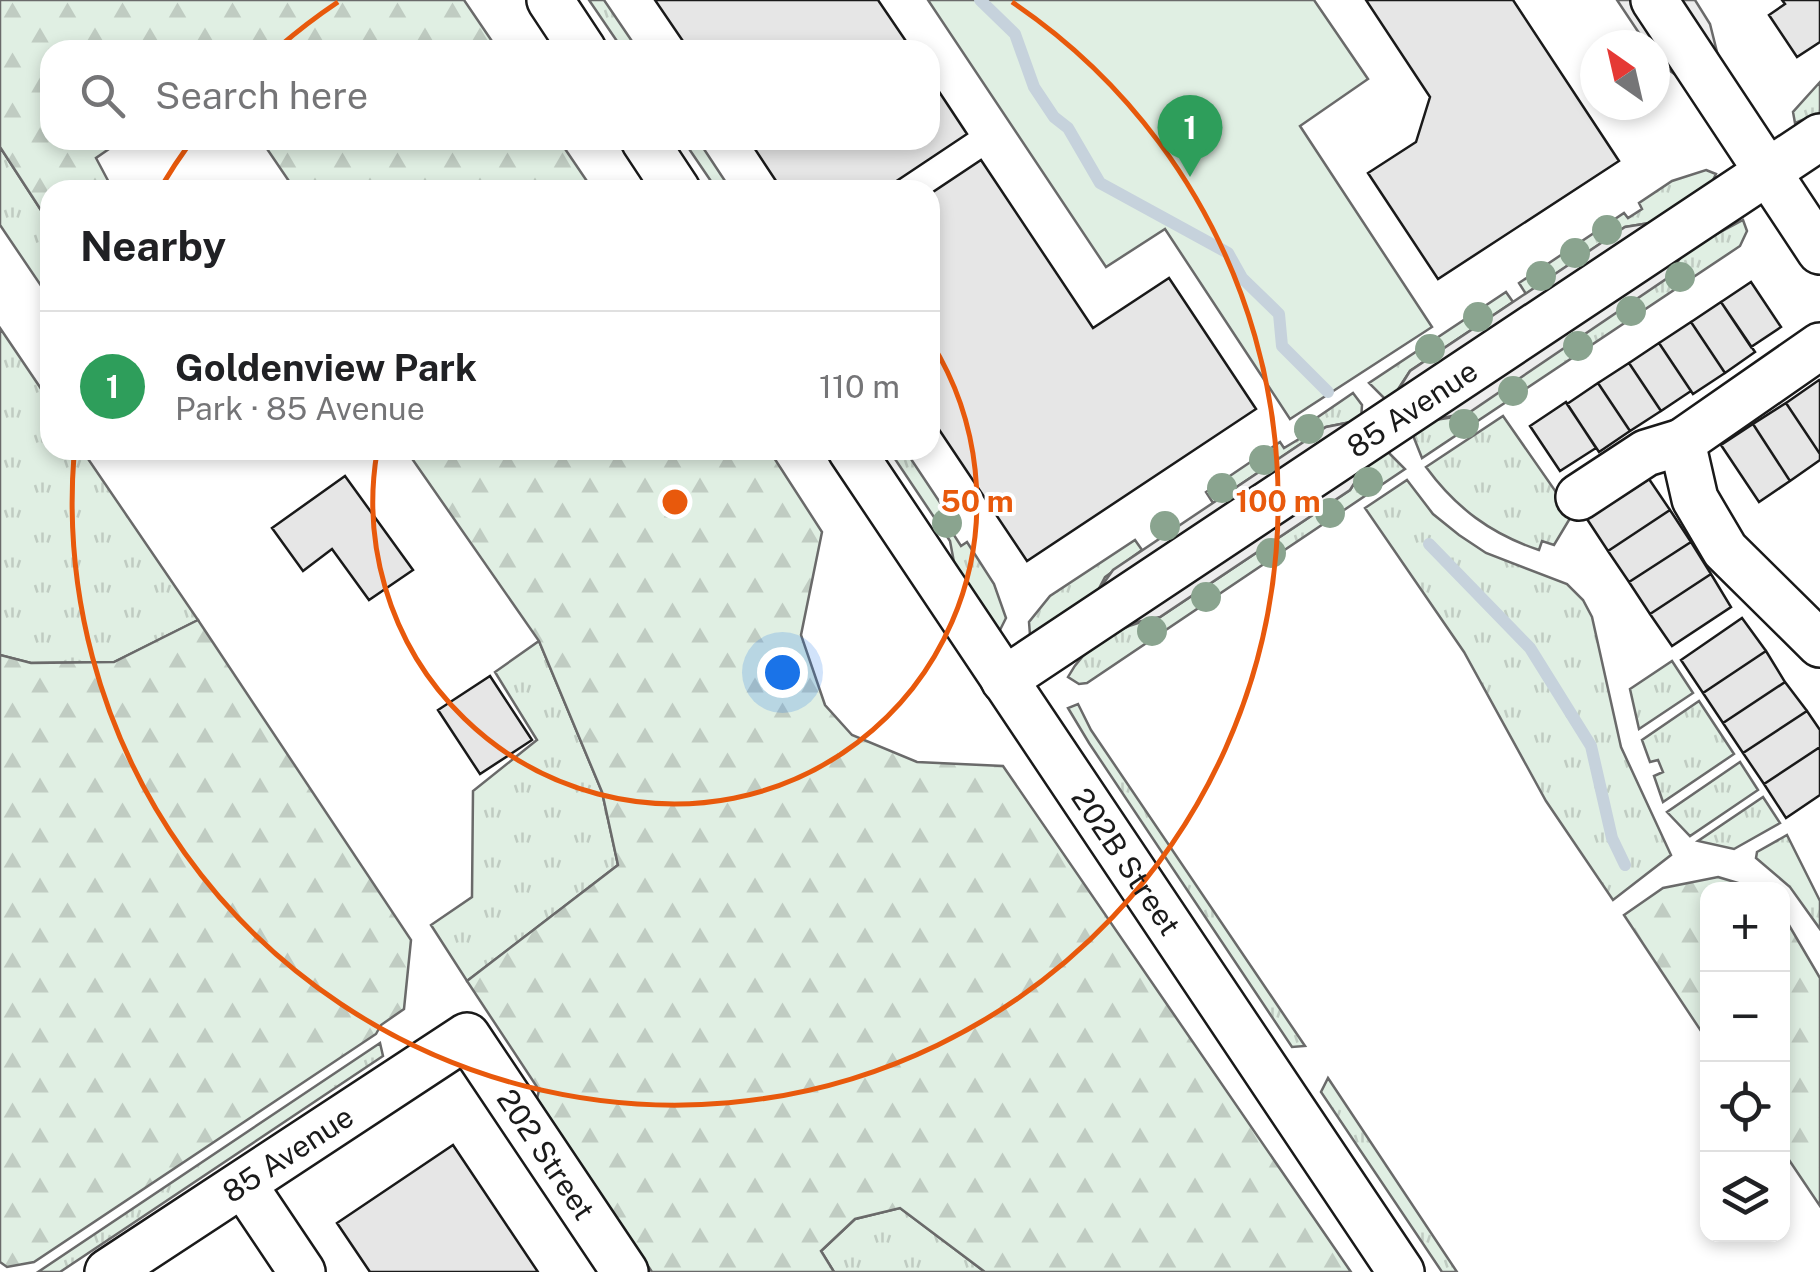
<!DOCTYPE html>
<html lang="en">
<head>
<meta charset="utf-8">
<style>
  :root { --surface:#fff; --page:#f6f6f6; --text:#202124; --muted:#757577; --line:#e0e0e0; --accent:#7c3aed }
  body { margin:0; font-family:"Public Sans",sans-serif; background:var(--page); color:var(--text) }
  .controls { position:absolute; right:30px; bottom:30px; display:grid; overflow:hidden; border-radius:20px; box-shadow:0 5px 15px #0003 }
  .controls button { width:90px; height:90px; display:grid; place-items:center; padding:0; border:0; border-bottom:2px solid var(--line); background:var(--surface); color:var(--text); font:50px sans-serif }
  .compass { position:absolute; left:1580px; top:30px; width:90px; height:90px; border-radius:50%; background:var(--surface); box-shadow:0 5px 15px #0003; rotate:326deg }
  .you { position:absolute; left:782px; top:672px; width:35px; height:35px; margin:-25px; border:8px solid #fff; border-radius:50%; background:#1a73e8; box-shadow:0 0 0 15px #1a73e833 }
  .badge { display:grid; place-items:center; width:65px; height:65px; border-radius:50%; background:var(--accent); color:#fff; font-size:32px; font-weight:700 }
  .pin { position:absolute; translate:-50% -82px; filter:drop-shadow(0 2px 5px #0008) }
  .pin::after { content:''; position:absolute; top:52px; width:35px; height:30px; background:inherit; clip-path:polygon(0 0,100% 0,50% 100%) }
  .list { margin:0; padding:0; list-style:none }
  h2 { display:flex; justify-content:space-between; align-items:center; height:130px; margin:0; padding:0 40px; font-size:42px }
  h2 small { font-size:32px; font-weight:400; color:var(--muted) }
  .list li { display:grid; grid-template-columns:65px 1fr auto; gap:30px; align-items:center; box-sizing:border-box; height:150px; padding:0 40px; border-top:2px solid var(--line) }
  .list b { display:block; font-size:38px; white-space:nowrap }
  .list p { margin:0; font-size:32px; white-space:nowrap; color:var(--muted) }
  .list em { font-size:32px; font-style:normal; color:var(--muted) }
  .icon { flex:none; width:55px; height:55px; fill:none; stroke:currentColor; stroke-width:2; stroke-linecap:round; stroke-linejoin:round }
  .map { position:relative; flex:none; width:1820px; height:1272px; overflow:hidden }
  .search { position:absolute; background:var(--surface); box-shadow:0 5px 15px #0003; left:40px; top:40px; width:900px; height:110px; display:flex; align-items:center; gap:25px; box-sizing:border-box; padding:0 35px; border-radius:30px; color:var(--muted); font-size:38px }
  .panel { position:absolute; background:var(--surface); box-shadow:0 5px 15px #0003; left:40px; top:180px; width:900px; height:280px; border-radius:30px }
  .map>svg:first-child { display:block }
  .grass { fill:url(#grass-tufts); stroke:#6a6a6a; stroke-width:2.5 }
  .forest { fill:url(#forest-firs); stroke:#6a6a6a; stroke-width:2.5 }
  .green { fill:#e0efe3; stroke:#6a6a6a; stroke-width:2.5 }
  .parking { fill:#ededed; stroke:#6a6a6a; stroke-width:2.5 }
  .lines { fill:none; stroke-linecap:round; stroke-linejoin:round }
  .stream { stroke:#c6d2dc; stroke-width:12 }
  .building { fill:#e6e6e6; stroke:#1a1a1a; stroke-width:2.5 }
  .minor-casing { stroke:#1a1a1a; stroke-width:50 }
  .minor { stroke:#fff; stroke-width:45 }
  .tree { fill:#8aa48f }
  .ring { fill:none; stroke:#e8590c; stroke-width:5 }
  .labels { text-anchor:middle; dominant-baseline:central; stroke-width:8; stroke-linejoin:round; paint-order:stroke }
  .street-label { font-size:30px; fill:#1a1a1a; stroke:#fff }
  .centre { fill:#e8590c; stroke:#fff; stroke-width:5 }
  .ring-label { font-size:30px; text-anchor:middle; font-weight:bold; fill:#e8590c; stroke:#fff; stroke-width:8; stroke-linejoin:round; paint-order:stroke }
</style>
</head>
<body>
<div class="map">
<svg width="1820" height="1272" viewBox="0 0 1820 1272">
  <defs>
    <pattern id="grass-tufts" width="24" height="20" patternUnits="userSpaceOnUse" patternTransform="scale(2.5)"><rect width="24" height="20" fill="#e0efe3"/><path d="M3 7l-1-3M5 7V3M7 7l1-3M15 17l-1-3M17 17v-4M19 17l1-3" fill="none" stroke="#c0ccc2"/></pattern>
    <pattern id="forest-firs" width="22" height="20" patternUnits="userSpaceOnUse" patternTransform="scale(2.5)"><rect width="22" height="20" fill="#e0efe3"/><path d="M5 1l3.5 6h-7zM16 11l3.5 6h-7z" fill="#c0ccc2"/></pattern>
  </defs>
  <rect width="100%" height="100%" fill="#fff"/>
  <!-- grass -->
  <path class="grass" d="M589,0H604L638,50H623Z
    M1820,82V113L1795,123L1793,112Z
    M683,140H698L731,190H717Z
    M0,147L50,224V299L0,225Z
    M1706,170L1716,174L1712,182L1662,221L1625,227L1526,294L1519,283L1624,213L1628,218L1642,209L1639,203L1672,181Z
    M1743,220L1747,231L1740,246L1422,458L1412,433L1429,421L1460,416L1685,251Z
    M1506,292L1513,302L1410,371L1389,403L1369,383Z
    M0,328L50,402V450H82L198,620L114,662L31,663L0,655Z
    M1353,393L1362,405L1361,420L1326,427L1213,503L1206,492L1280,442L1284,448L1299,439L1296,432Z
    M1503,416L1572,515L1554,545L1542,541L1539,550C1491,534 1456,508 1426,467Z
    M889,450H905L957,528L952,532L961,546L967,542L994,584L1006,618L1000,630L989,623L956,573L950,541Z
    M1386,450L1405,469L1087,683L1079,684L1068,677C1087,641 1122,625 1160,617L1350,490L1367,463Z
    M1407,480L1433,514L1459,535L1486,553L1567,584L1583,600L1592,617L1621,747L1671,855L1613,900L1546,801L1464,652L1365,508Z
    M1135,540L1142,550L1105,577L1096,594L1044,632L1030,635L1029,622L1050,596Z
    M539,641L602,792L618,865L467,981L431,925L472,897L473,791L537,740L495,672Z
    M1672,661L1693,693L1639,729L1630,689Z
    M1699,701L1734,754L1663,802L1654,776L1663,772L1658,760L1650,762L1642,740Z
    M1078,704L1091,730L1305,1046L1292,1047L1089,743L1068,708Z
    M1740,762L1758,790L1690,836L1667,812Z
    M1763,797L1780,823L1734,849L1698,841Z
    M1787,835L1820,901V929L1790,887L1756,858L1757,852Z
    M380,1043L383,1056L60,1272H38Z
    M1328,1078L1457,1272H1442L1321,1092Z
    M900,1208L985,1272H834L821,1251L855,1219Z"/>
  <!-- forest -->
  <path class="forest" d="M0,0H464L498,50H50V140H122L96,158L113,190H50V224L0,147Z
    M261,140H559L593,190H295Z
    M406,450H769L822,532L801,635L825,705L852,735L917,762L1003,766L1351,1272H985L900,1208L855,1219L821,1251L834,1272H652L537,1099L539,1090L467,981L618,865L602,792L539,641Z
    M198,620L411,940L404,1009L381,1025L376,1034L34,1262L7,1267L0,1262V655L31,663L114,662Z
    M1718,877L1758,889L1708,890L1707,1040L1624,915L1663,888Z
    M1783,915L1820,978V1206L1783,1151Z"/>
  <!-- green -->
  <path class="green" d="M928,0H1314L1368,79L1300,126L1432,327L1290,419L1165,229L1106,267Z"/>
  <!-- parking -->
  <path class="parking" d="M1617,0H1632L1688,84L1658,62L1655,45H1647Z
    M1675,0H1695L1710,24L1721,68Z
    M1662,221L1390,403L1410,371L1625,227Z
    M1685,251L1666,279L1470,412L1429,421Z
    M1361,420L1096,594L1113,570L1326,427Z
    M1367,463L1350,490L1160,617L1124,625Z"/>
  <g class="lines">
    <!-- stream -->
    <path class="stream" d="M980,0L1015,34L1034,87L1054,117L1068,128L1100,183L1228,253L1242,278L1279,314L1282,346L1328,392
      M1429,544L1530,648L1591,746L1612,838L1625,865"/>
  </g>
  <!-- building -->
  <path class="building" d="M655,0H878L912,50H689Z
    M1366,0H1513L1619,161L1438,279L1368,173L1416,142L1430,97Z
    M1782,0H1820V42L1797,57L1769,15L1785,4Z
    M930,78L967,134L883,190H782L749,140H930Z
    M981,160L1093,328L1169,278L1256,409L1027,561L930,416V194Z
    M1751,282L1781,327L1751,347L1721,302Z
    M1721,302L1755,352L1725,373L1691,322Z
    M1691,322L1725,373L1693,394L1659,343Z
    M1659,343L1691,391L1661,411L1629,363Z
    M1629,363L1661,411L1630,431L1598,383Z
    M1819,380L1820,382V454L1786,403Z
    M1598,383L1630,431L1599,452L1567,404Z
    M1566,402L1596,448L1560,471L1530,426Z
    M1786,403L1820,454V460L1790,481L1753,424Z
    M1753,424L1790,481L1759,502L1721,445Z
    M345,476L413,570L369,600L332,549L303,571L272,528Z
    M1649,479L1670,510L1608,551L1587,519Z
    M1670,510L1691,542L1629,582L1608,551Z
    M1691,542L1711,574L1650,614L1629,582Z
    M1711,574L1731,607L1672,646L1650,614Z
    M1742,618L1766,651L1703,693L1681,660Z
    M1766,651L1785,682L1723,723L1703,693Z
    M490,676L532,740L480,774L438,710Z
    M1785,682L1807,711L1743,753L1723,723Z
    M1807,711L1820,730V747L1764,784L1743,753Z
    M1820,747V795L1786,818L1764,784Z
    M453,1145L538,1272H370L337,1223Z"/>
  <g class="lines">
    <!-- minor casing -->
    <g class="minor-casing">
      <g id="minor">
        <path d="M550,0L583,50"/>
        <path d="M1654,0L1820,251"/>
        <path d="M644,140L677,190"/>
        <path d="M1820,346L1682,442L1695,499L1725,550L1820,644"/>
        <path id="s1" d="M851,450L1401,1272"/>
        <path d="M1579,497L1646,453L1682,442"/>
        <path id="s2" d="M1004,680L1820,137"/>
        <path d="M243,1184L302,1272"/>
        <path id="s3" d="M108,1272L467,1036L625,1272"/>
      </g>
    </g>
    <!-- minor -->
    <use href="#minor" class="minor"/>
  </g>
  <!-- trees -->
  <g class="tree">
    <circle cx="1607" cy="230" r="15"/>
    <circle cx="1575" cy="253" r="15"/>
    <circle cx="1541" cy="276" r="15"/>
    <circle cx="1680" cy="277" r="15"/>
    <circle cx="1631" cy="311" r="15"/>
    <circle cx="1478" cy="317" r="15"/>
    <circle cx="1578" cy="346" r="15"/>
    <circle cx="1430" cy="349" r="15"/>
    <circle cx="1513" cy="391" r="15"/>
    <circle cx="1464" cy="424" r="15"/>
    <circle cx="1309" cy="429" r="15"/>
    <circle cx="1264" cy="460" r="15"/>
    <circle cx="1368" cy="482" r="15"/>
    <circle cx="1222" cy="488" r="15"/>
    <circle cx="1330" cy="513" r="15"/>
    <circle cx="947" cy="523" r="15"/>
    <circle cx="1165" cy="526" r="15"/>
    <circle cx="1271" cy="553" r="15"/>
    <circle cx="1206" cy="597" r="15"/>
    <circle cx="1152" cy="631" r="15"/>
  </g>
  <!-- distance rings -->
  <g class="ring">
    <path d="M931 342A302 302 0 1 1 377 452"/>
    <path d="M161 187A603 603 0 0 1 190 143M279 47A603 603 0 0 1 338 2M1012 2A603 603 0 1 1 74 455"/>
  </g>
  <g class="labels">
    <!-- street labels -->
    <g class="street-label">
      <text stroke="none"><textPath href="#s2" startOffset="490">85 Avenue</textPath></text>
      <text stroke="none"><textPath href="#s1" startOffset="495">202B Street</textPath></text>
      <text stroke="none"><textPath href="#s3" startOffset="215">85 Avenue</textPath></text>
      <text stroke="none"><textPath href="#s3" startOffset="572">202 Street</textPath></text>
    </g>
  </g>
  <circle cx="675" cy="502" r="15" class="centre"/>
  <g class="ring-label">
    <text x="977" y="512">50 m</text>
    <text x="1278" y="512">100 m</text>
  </g>
</svg>
<div class="controls">
<button>+</button>
<button>−</button>
<button><svg class="icon" aria-label="locate" viewBox="0 0 24 24"><circle cx="12" cy="12" r="6"/><path d="M12 2v4M12 18v4M2 12h4M18 12h4"/></svg></button>
<button><svg class="icon" aria-label="layers" viewBox="0 0 24 24"><path d="M12 4l9 5-9 5-9-5zM3 14l9 5 9-5"/></svg></button>
</div>
<svg class="compass" viewBox="-18 -18 36 36"><path d="M0-13l5 13h-10z" fill="#e53935"/><path d="M0 13l5-13h-10z" fill="#757577"/></svg>
<div class="you"></div>
<div class="pin badge" style="left:1190px;top:177px;background:#2e9e5b">1</div>
<div class="search"><svg class="icon" aria-label="search" viewBox="0 0 24 24"><circle cx="10" cy="10" r="6"/><path d="M15 15l6 6"/></svg>Search here</div>
<section class="panel">
<h2>Nearby<small></small></h2>
<ul class="list">
<li><span class="badge" style="background:#2e9e5b">1</span><div><b>Goldenview Park</b><p>Park · 85 Avenue</p></div><em>110 m</em></li>
</ul>
</section>
</div>
</body>
</html>
